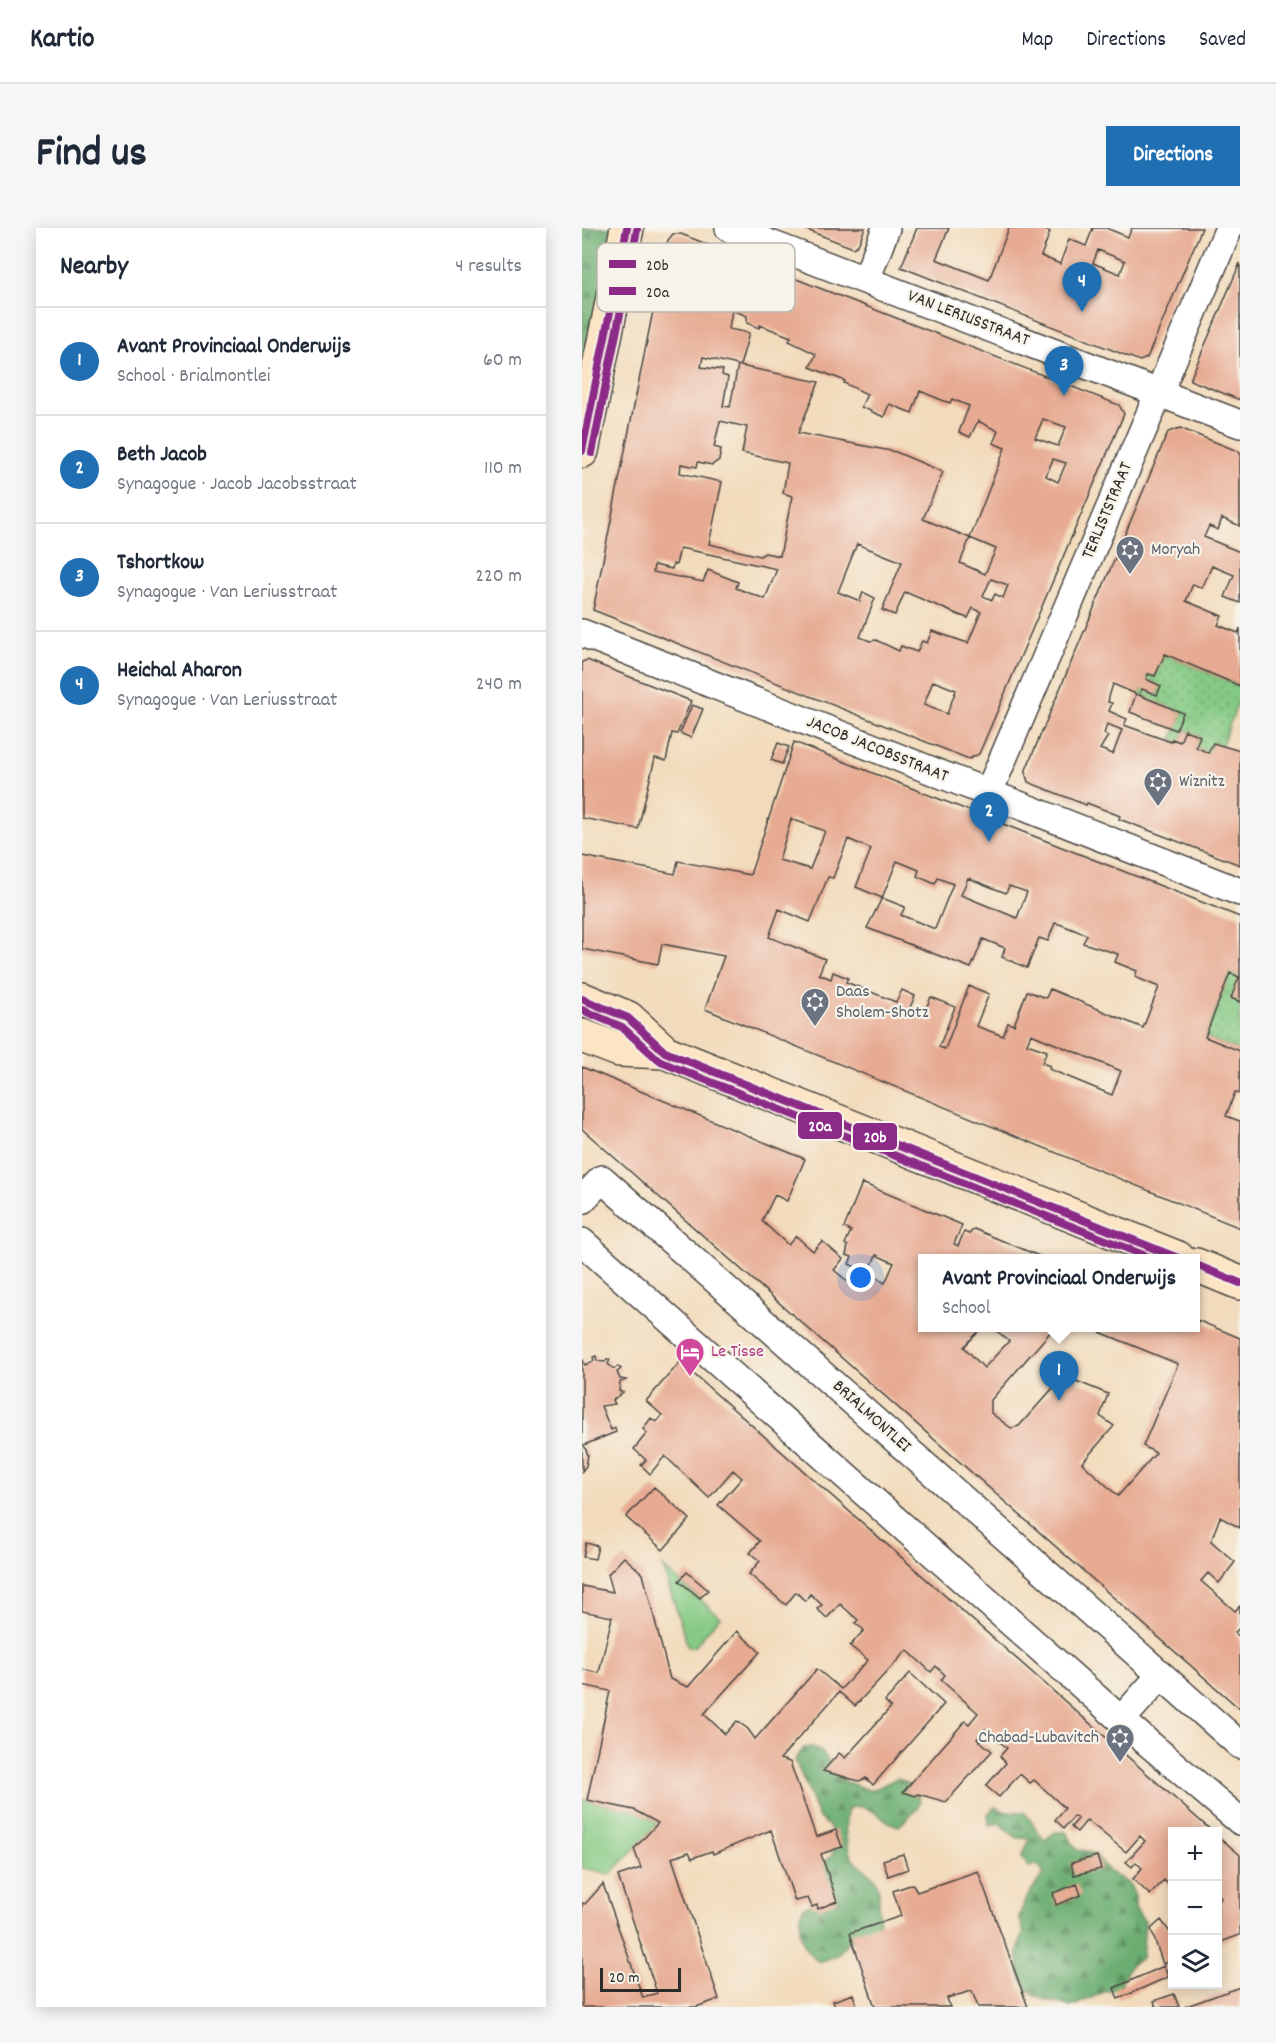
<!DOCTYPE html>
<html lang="en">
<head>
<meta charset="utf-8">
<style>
  :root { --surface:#fff; --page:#f6f6f7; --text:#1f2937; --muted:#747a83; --line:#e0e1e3; --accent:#1f6fb2 }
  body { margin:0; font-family:Dekko,sans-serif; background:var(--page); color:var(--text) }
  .controls { position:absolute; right:18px; bottom:18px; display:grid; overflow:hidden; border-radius:0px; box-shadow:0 3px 15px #0003 }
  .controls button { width:54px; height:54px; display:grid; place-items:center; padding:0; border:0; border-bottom:2px solid var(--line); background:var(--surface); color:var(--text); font:30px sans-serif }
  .scale { position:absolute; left:18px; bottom:15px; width:81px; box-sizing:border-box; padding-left:6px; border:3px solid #2b2b2b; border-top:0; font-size:16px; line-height:21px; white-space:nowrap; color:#2b2b2b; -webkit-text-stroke:4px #f7f3e8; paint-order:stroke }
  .you { position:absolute; left:279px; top:1050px; width:21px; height:21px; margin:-15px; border:4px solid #fff; border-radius:50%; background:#1a73e8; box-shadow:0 0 0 9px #1a73e833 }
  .badge { display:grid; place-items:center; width:39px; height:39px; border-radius:50%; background:var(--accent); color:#fff; font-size:20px; font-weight:700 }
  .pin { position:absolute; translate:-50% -50px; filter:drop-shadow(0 2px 3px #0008) }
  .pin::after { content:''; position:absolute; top:32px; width:21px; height:18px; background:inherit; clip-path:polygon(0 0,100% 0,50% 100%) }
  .popup { position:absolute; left:336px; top:1026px; width:282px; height:78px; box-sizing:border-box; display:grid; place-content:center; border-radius:0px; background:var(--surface); filter:drop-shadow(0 2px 4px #0005); font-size:20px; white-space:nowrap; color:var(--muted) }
  .popup b { font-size:22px; color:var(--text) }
  .popup::after { content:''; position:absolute; left:50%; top:100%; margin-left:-12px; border:12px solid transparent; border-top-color:var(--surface) }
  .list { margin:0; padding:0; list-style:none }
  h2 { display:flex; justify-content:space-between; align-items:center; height:78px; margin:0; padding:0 24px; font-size:26px }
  h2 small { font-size:20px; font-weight:400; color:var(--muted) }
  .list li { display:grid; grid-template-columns:39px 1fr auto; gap:18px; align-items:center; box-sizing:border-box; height:108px; padding:0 24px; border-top:2px solid var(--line) }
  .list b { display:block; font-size:22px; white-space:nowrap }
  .list p { margin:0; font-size:20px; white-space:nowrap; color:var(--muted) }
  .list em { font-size:20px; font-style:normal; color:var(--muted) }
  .icon { flex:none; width:33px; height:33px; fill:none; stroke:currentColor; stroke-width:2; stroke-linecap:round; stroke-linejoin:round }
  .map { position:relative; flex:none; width:658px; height:1779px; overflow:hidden; border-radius:0px }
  header { display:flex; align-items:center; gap:36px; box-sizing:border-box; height:84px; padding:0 30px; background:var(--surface); border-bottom:2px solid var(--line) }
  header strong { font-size:28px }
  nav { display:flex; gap:33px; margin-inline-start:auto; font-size:21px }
  .intro { display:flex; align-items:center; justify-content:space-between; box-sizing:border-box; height:144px; padding:0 36px }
  h1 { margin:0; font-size:42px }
  .button { padding:15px 27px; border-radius:0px; background:var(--accent); color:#fff; font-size:21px; font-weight:700 }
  main { display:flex; gap:36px; padding:0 36px }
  aside { flex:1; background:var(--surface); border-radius:0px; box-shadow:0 3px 15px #0003 }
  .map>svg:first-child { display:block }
  .grass { fill:#85ca84; stroke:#587a58; stroke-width:1.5 }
  .forest { fill:url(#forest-firs); stroke:#4c6c4e; stroke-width:1.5 }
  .garden { fill:url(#garden-dots); stroke:#587a58; stroke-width:1.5 }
  .building { fill:#e7aa92; fill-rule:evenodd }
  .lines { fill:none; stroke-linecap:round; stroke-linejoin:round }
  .street-casing { stroke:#494541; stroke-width:30 }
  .secondary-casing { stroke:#494541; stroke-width:36 }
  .street { stroke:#fff; stroke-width:27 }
  .secondary { stroke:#fce5c4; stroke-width:33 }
  .bus-1-casing { stroke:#f7f3e8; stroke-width:12 }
  .bus-2-casing { stroke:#f7f3e8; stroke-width:12 }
  .bus-1 { stroke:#8c2b87; stroke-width:8 }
  .bus-2 { stroke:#8c2b87; stroke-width:8 }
  .labels { text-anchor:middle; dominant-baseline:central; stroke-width:4.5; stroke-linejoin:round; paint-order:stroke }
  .street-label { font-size:18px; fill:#2b2b2b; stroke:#f7f3e8 }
  .worship-label { font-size:18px; fill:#5b616d; stroke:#f7f3e8; text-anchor:start }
  .hotel-label { font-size:18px; fill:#b23c85; stroke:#f7f3e8; text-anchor:start }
  .key { fill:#f7f3e8; stroke:#bab7af; stroke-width:1.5 }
  .key-label { font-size:16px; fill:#2b2b2b }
  .line-badge { stroke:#f7f3e8; stroke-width:2 }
  .badge-label { font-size:16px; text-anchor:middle; font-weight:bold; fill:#fff }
</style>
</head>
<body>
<header>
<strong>Kartio</strong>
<nav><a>Map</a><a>Directions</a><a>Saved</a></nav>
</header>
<div class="intro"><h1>Find us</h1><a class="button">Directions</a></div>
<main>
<aside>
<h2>Nearby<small>4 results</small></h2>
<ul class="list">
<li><span class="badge">1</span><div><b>Avant Provinciaal Onderwijs</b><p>School · Brialmontlei</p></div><em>60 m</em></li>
<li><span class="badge">2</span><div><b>Beth Jacob</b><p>Synagogue · Jacob Jacobsstraat</p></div><em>110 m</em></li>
<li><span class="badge">3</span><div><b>Tshortkow</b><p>Synagogue · Van Leriusstraat</p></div><em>220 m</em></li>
<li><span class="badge">4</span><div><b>Heichal Aharon</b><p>Synagogue · Van Leriusstraat</p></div><em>240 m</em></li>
</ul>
</aside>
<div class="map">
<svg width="658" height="1779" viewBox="0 0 658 1779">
  <defs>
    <pattern id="forest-firs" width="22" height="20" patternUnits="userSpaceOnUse" patternTransform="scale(1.5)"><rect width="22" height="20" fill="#6cae72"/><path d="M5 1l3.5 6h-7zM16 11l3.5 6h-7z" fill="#598e5e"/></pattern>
    <pattern id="garden-dots" width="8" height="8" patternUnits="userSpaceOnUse" patternTransform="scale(1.5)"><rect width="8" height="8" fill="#85ca84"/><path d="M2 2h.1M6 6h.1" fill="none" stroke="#6da46c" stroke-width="1.8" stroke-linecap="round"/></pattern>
  </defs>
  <rect width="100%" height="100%" fill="#f7f3e8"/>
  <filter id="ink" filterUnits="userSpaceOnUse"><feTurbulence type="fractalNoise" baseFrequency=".0167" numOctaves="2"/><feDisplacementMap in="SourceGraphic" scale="12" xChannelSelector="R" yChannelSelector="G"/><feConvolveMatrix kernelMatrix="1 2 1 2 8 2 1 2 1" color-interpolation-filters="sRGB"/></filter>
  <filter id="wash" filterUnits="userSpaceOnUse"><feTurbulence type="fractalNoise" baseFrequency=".008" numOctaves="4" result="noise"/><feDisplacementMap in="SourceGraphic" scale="24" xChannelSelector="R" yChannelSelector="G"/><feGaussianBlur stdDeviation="1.35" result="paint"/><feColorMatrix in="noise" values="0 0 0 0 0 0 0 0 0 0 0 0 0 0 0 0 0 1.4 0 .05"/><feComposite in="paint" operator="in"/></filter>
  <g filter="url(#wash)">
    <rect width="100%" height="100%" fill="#f2dbbc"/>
    <!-- grass -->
    <path class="grass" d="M81,1339L138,1389L112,1419H106Z
      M0,1571L52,1582L76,1595L29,1646L0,1640Z"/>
    <!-- forest -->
    <path class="forest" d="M0,0H58L0,230Z
      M231,1519L240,1524L262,1553L289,1563L315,1550L333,1559L338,1572L335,1581L317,1598C300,1595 286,1571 266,1581C262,1594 262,1624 274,1634C280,1640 290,1645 294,1653C301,1668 293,1680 299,1698L280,1716L267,1712L255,1727L237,1734C219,1722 214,1700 221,1680L234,1673C237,1658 236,1636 251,1626L252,1608L247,1598L237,1590L213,1532L222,1520Z
      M413,1579L424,1584H442C451,1594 454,1604 463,1612L473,1604H484L495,1622L506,1623L515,1628L524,1640L548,1657L553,1669V1680L563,1694L560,1730L548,1737L537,1760L522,1764L489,1779C478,1775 466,1773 456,1769C435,1759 431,1723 442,1705L437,1689L444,1670L462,1645L456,1637L446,1639L440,1629L448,1610H435L417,1595L407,1597L406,1586Z"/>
    <!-- garden -->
    <path class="garden" d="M583,426L658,458V469L640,516L642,520L631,515L626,525L614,519L618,508L603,502L598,514L590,511L601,485L557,467L560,461L575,467L579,458L564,451L566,446L573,448Z
      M648,745L657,749L658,823L623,809Z"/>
    <g id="blocks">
      <!-- building -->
      <path class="building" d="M220,0H283L276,17L271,20Z
        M335,0H367L354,31L407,52L427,0H459L468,4L459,28L478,36L487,11L504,18L511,0H524L546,9L550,0H620L565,130L558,133L319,39ZM516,22L543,33L538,46L511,35Z
        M91,6H99L537,177L542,186L397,526L387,531L11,382L80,38L86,12ZM150,82L165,88V95L177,100L178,97L209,109L207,113L234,126L228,139L263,153L262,155L285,166L279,179L302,189L307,176L330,185L338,163L362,173L368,175L370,171L387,178L377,204L388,209L396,193L416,203L411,215L423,220L388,310L414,321L403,346L378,335L388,310L341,291L361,244L314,224L216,205L237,154L158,138L167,105L147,101ZM121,129L156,137L148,179L141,178L146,149L140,147L141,142L119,139ZM461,191L484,199L476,218L453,210ZM138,193L165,199L160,225L206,235L201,265L210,268L198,328L183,325L178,328L127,316L140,254L98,245L99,236L115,239L116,234L130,237L137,232L139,221L132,219ZM471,231L484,235L476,254L464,248ZM275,316L320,334L300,382L313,387L323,364L377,387L386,390L391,380L399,384L386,415L350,403L345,415L340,413L335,424L319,418L317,423L294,412L288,413L278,409L293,370L281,364L278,373L256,364ZM98,320L131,327L195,341L183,371L154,360L156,354L126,342L121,354L71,344L72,337L90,341L91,336L94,337ZM409,351L426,357L421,370L413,366L410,372L401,368ZM351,453L374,462L365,486L342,477Z
        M658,35V172L608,152Z
        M598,200L658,224V298L640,290L636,302L627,298L622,309L658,324V375L643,369L652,347L630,338L620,360L611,356L604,373L640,388L636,397L656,405L658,400V458L583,426L573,448L566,446L564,451L579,458L575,467L560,461L557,467L601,485L594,502L548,484L554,466L531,456L527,469L526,474L530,475L527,483L545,491L542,497L589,514L590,511L598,514L603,502L618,508L614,519L626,525L631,515L658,523V637L537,591L538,588L505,575L504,577L446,554L443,544L586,204ZM525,496L540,502L531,526L518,521L526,508L522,506Z
        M5,432L109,473L95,506L90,505L84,533L73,530L56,601L0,590V434Z
        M110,477L121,481L109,510L98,505Z
        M212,514L658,689V774L649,770L657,749L648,745L623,809L658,823V866L653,864L644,888L658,893V1000L123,781L142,728L80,716L76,736L0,721V628L93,646L96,633L168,647ZM209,591L243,603L228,641L197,632ZM266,611L289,621L274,659L300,670L315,633L337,642L335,648L353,656L356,650L371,656L353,701L319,687L323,679L300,670L285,700L389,740L401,711L423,720L420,729L445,740L457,710L466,713L473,695L480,697L505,707L501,715L536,726L533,734L555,743L553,749L577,759L561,800L468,761L464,770L445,763L432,797L426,795L421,808L394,798L407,766L387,758L363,821L357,819L373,779L349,769L341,787L327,782L333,768L320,762L314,774L264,754L266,750L251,744L249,751L237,746L243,731L187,709L197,681L228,694L246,649L251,650ZM386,650L424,665L427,658L445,664L435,690L379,667ZM449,806L539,843L530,867L467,841L468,838L460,835L465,823L445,816Z
        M196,515L207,519L200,536L189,532Z
        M0,839L223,931L205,973L193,967L180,993L206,1017L214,1008L231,1023L240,1013L261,1031L252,1042L270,1057L274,1053L269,1050L278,1041L267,1036L270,1029L264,1027L266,1018L263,1016L269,1003L262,1000L280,955L380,997L372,1016L376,1018L382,1004L387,1006L392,1001L462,1030H340V1100H400L382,1119L402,1140L427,1113L411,1100H472L409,1172V1185L429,1200L437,1198L471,1160L477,1146L526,1166L518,1188L532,1198L500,1235L536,1268L574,1225L561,1218L596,1136L508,1100H614L615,1092L658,1110V1300L638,1289L629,1313L653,1334L637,1355L626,1345L619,1353L653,1383L658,1378V1399L653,1405L658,1409V1481L0,901ZM294,1027L312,1035L303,1055L287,1044Z
        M14,1128L15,1133L23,1134L25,1131L28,1132L26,1136L32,1141L36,1138L39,1141L35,1144L38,1151L45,1152L38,1154L37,1163L41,1164L31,1172L33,1176L19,1178L29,1202L33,1200L34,1204L2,1217L6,1227L4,1238L0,1243V1130L3,1137L12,1133L11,1129Z
        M98,1134L631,1604H590V1660L582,1652L568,1667L551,1651L560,1640L554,1634L550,1639L544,1634L563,1613L558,1608L544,1624L505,1592L495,1604L489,1599L496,1591L492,1588L482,1600L473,1592L483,1580L452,1552L448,1555L438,1546L417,1569L404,1558L424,1535L418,1528L425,1520L403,1501L395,1511L410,1523L364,1574L336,1566L334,1568L321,1564L383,1493L387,1496L396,1485L359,1452L363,1447L354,1438L349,1444L325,1422L273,1478L257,1464L198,1531L208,1534L234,1609L254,1602L260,1619L239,1626L255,1673L236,1681L235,1677L230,1679L226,1670L213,1673L189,1602L131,1626L130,1623L110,1630L107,1624L90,1630L137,1771L114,1779H0V1675L3,1676L21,1656L61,1770L75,1765L36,1648L59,1640L52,1621L76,1595L52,1582L5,1572L28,1463L0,1457V1441L17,1445L30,1389L0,1383V1358L31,1364L26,1346L42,1329L61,1346L88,1451L106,1459L155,1403L178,1424L122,1486L143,1506L155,1493L166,1501L173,1511L235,1441L259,1461L286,1432L268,1418L282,1402L273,1395L276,1392L258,1376L245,1390L235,1381L240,1377L228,1366L223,1373L214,1364L204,1377L167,1346L178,1333L168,1325L178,1313L136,1277L160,1250L151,1242L127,1270L83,1228L68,1246L59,1237L64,1232L52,1221L65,1205L61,1201L69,1190L74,1194L80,1187L64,1173Z
        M72,1259L108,1291L81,1322L44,1289Z
        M4,1315L16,1318L13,1331L1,1329Z
        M105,1344L126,1362L118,1370L97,1353Z
        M328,1445L362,1476L291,1557L284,1550L277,1553L241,1543L257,1525L263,1530L309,1479L303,1473Z
        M636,1608L658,1627V1707L636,1715V1674L639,1670L636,1667Z
        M321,1626L326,1641L306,1648L301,1632Z
        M515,1628L519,1641L492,1647L489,1635Z
        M396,1643L446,1779H396L390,1763L365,1770L368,1779H293L268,1705L319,1688L311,1663L331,1656L335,1664Z
        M495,1656L499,1667L474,1677L471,1665Z
        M579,1692L590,1707V1732L581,1736L569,1701Z
        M582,1738L586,1749L536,1771L532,1760Z
        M658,1759V1779H602Z
        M271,1766L275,1779H253L251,1773Z
        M592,1766L597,1779H574L572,1773Z"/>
    </g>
  </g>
  <g filter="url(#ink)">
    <use href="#blocks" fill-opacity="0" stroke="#494541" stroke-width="1.5"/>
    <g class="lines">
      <!-- street casing -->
      <g class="street-casing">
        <path id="street" d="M147,0L658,196
          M284,52L304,0
          M0,405L658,664
          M406,566L647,0
          M0,972L20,951L658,1517
          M0,1014L539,1492L658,1593
          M539,1492L579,1447"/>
      </g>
      <!-- secondary casing -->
      <g class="secondary-casing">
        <path id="secondary" d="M0,223L45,0
          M0,771L46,790L83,824
          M0,808L37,822L83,824L596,1030
          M614,1037L658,1055"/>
      </g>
      <!-- street -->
      <use href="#street" class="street"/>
      <!-- secondary -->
      <use href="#secondary" class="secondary"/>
      <!-- bus-1 casing -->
      <g class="bus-1-casing">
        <path id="bus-1" d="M0,223L45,0
          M0,771L46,790L83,824L596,1030
          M614,1037L658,1055"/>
      </g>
      <!-- bus-2 casing -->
      <g class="bus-2-casing">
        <path id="bus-2" d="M10,225L55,2
          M0,782L40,799L79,834L569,1030"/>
      </g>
      <!-- bus-1 -->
      <use href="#bus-1" class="bus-1"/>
      <!-- bus-2 -->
      <use href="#bus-2" class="bus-2"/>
    </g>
  </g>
  <!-- icons -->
  <defs>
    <g id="synagogue-pin" transform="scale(1.5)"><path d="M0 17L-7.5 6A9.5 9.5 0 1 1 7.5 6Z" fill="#6b7280" stroke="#f7f3e8"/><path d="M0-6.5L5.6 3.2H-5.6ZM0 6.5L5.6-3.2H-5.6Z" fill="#fff"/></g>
    <g id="hotel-pin" transform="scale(1.5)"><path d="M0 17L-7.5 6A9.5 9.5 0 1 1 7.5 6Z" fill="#d1479c" stroke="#f7f3e8"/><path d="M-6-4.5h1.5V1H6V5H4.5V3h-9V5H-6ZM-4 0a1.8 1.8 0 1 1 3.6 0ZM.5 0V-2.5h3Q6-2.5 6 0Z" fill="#fff"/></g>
  </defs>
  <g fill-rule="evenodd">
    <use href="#synagogue-pin" x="548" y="322"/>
    <use href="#synagogue-pin" x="576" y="554"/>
    <use href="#synagogue-pin" x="233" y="774"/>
    <use href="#hotel-pin" x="108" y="1124"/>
    <use href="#synagogue-pin" x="538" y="1510"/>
  </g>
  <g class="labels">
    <!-- street labels -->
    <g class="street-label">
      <text transform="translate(386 91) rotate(21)">VAN LERIUSSTRAAT</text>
      <text transform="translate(526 283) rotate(-67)">TERLISTSTRAAT</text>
      <text transform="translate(295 522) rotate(22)">JACOB JACOBSSTRAAT</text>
      <text transform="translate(289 1189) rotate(42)">BRIALMONTLEI</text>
    </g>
    <!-- worship labels -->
    <g class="worship-label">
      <text x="569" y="322">Moryah</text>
      <text x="597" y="554">Wiznitz</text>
      <text x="254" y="764">Daas<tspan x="254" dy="21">Sholem-Shotz</tspan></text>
      <text x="517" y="1510" text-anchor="end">Chabad-Lubavitch</text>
    </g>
    <!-- hotel labels -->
    <g class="hotel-label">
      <text x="129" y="1124">Le Tisse</text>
    </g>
  </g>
  <!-- legend -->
  <rect x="15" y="15" width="198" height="69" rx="9" class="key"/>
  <rect x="27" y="32" width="27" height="8" fill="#8c2b87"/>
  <rect x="27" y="59" width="27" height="8" fill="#8c2b87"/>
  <g class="key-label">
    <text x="64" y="42">20b</text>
    <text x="64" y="69">20a</text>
  </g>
  <g class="line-badge">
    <rect x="215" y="883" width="46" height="29" rx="6" fill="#8c2b87"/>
    <rect x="270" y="894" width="46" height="29" rx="6" fill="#8c2b87"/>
  </g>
  <g class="badge-label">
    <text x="238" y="903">20a</text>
    <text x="293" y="914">20b</text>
  </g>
</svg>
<div class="controls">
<button>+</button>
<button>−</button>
<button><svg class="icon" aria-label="layers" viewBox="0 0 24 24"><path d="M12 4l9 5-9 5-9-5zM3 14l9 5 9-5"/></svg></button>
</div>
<div class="scale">20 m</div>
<div class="you"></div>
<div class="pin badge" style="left:477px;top:1173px">1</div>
<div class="popup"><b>Avant Provinciaal Onderwijs</b>School</div>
<div class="pin badge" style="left:407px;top:614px">2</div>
<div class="pin badge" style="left:482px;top:168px">3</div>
<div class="pin badge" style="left:500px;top:84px">4</div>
</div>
</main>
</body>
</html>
